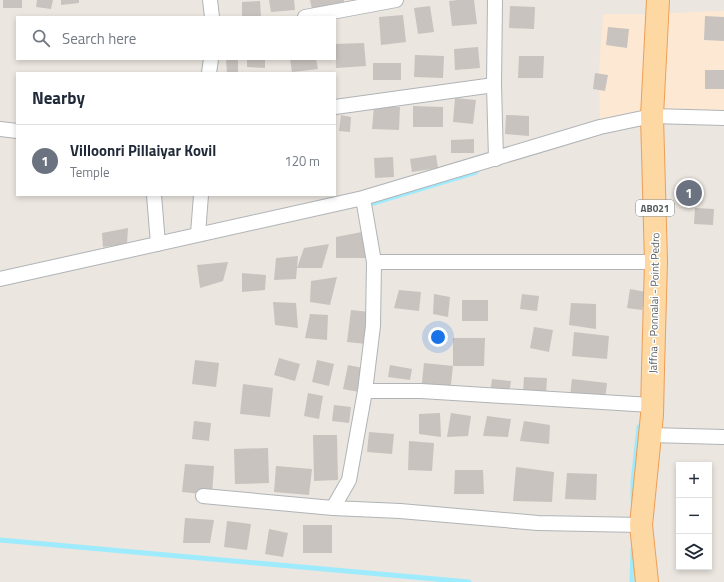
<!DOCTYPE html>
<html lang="en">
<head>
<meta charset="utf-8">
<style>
  :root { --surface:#fff; --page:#f6f6f7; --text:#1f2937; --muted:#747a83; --line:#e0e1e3; --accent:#7c3aed }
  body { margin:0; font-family:"Titillium Web",sans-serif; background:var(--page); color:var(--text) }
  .controls { position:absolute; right:12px; bottom:12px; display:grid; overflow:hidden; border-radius:0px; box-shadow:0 2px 6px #0003 }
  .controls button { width:36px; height:36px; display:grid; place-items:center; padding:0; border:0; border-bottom:1px solid var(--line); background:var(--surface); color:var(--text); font:20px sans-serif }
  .you { position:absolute; left:438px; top:337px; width:14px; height:14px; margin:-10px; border:3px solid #fff; border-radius:50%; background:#1a73e8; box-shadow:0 0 0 6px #1a73e833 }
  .badge { display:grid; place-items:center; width:26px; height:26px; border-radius:50%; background:var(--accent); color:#fff; font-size:13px; font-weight:700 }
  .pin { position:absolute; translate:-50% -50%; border:2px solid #fff; box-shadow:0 1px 4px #0006 }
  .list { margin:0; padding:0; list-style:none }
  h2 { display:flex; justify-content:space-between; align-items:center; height:52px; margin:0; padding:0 16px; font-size:17px }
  h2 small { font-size:13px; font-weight:400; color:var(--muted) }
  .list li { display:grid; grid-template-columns:26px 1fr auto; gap:12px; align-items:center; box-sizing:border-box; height:72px; padding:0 16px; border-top:1px solid var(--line) }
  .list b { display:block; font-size:15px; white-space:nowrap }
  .list p { margin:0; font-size:13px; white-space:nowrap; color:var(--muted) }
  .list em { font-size:13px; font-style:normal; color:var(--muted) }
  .icon { flex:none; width:22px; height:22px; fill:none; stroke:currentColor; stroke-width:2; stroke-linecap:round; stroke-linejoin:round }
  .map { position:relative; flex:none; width:724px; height:582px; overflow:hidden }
  .search { position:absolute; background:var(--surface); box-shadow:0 2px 6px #0003; left:16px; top:16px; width:320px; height:44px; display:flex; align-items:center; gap:10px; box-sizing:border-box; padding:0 14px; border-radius:0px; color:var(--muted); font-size:15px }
  .panel { position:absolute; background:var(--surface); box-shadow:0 2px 6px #0003; left:16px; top:72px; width:320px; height:124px; border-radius:0px }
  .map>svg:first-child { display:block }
  .commercial { fill:#fde9d3 }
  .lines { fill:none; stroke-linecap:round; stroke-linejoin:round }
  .stream { stroke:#9eebfd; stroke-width:5 }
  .building { fill:#c8c3bf }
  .minor-casing { stroke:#b0b4b7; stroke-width:16 }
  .primary-casing { stroke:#ee9e56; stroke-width:24 }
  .minor { stroke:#fff; stroke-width:14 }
  .primary { stroke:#fdd8a3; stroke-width:22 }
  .labels { text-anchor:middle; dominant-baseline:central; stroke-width:3; stroke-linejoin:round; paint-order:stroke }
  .shield { fill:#fff; stroke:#8a8e90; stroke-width:1 }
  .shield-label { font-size:10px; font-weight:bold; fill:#585e60 }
  .street-label { font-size:11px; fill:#585e60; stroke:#fff }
</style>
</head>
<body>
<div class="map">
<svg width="724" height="582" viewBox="0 0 724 582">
  <rect width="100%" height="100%" fill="#ebe6df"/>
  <!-- commercial -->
  <path class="commercial" d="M724,11V118L600,127L599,71L603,14H646Z"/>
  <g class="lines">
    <!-- stream -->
    <path class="stream" d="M370,204L476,172
      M633,501V482L639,427L646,424
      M0,540L469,582
      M632,582L633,549"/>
  </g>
  <!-- building -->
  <path class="building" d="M3,0H22V8H3Z
    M37,0H53L51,9L36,7Z
    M61,0H79V3L61,5Z
    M269,0H294L295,10L271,12Z
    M310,0H344V4L312,9Z
    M458,0H474L477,24L452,26L449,1Z
    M260,1L261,16L242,17V2Z
    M430,6L434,32L418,34L414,8Z
    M510,6L535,7L534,29L509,28Z
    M403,15L406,42L381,45L379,17Z
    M705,16L724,17V41L704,40Z
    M608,27L629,29L627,48L606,45Z
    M364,43L366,66L336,68L335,44Z
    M478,47L480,68L455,70L454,49Z
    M415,55L444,56L443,78L414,77Z
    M519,56H544L543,78H518Z
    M226,59H238V73H227Z
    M247,59H265V68L247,67Z
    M290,59H316L318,69L292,72Z
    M373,63H401V80H373Z
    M705,70H724V89H705Z
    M595,73L608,75L605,91L593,89Z
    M455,98L476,100L473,124L453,122Z
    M374,106L400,107L399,130L372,129Z
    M413,106L443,107V127H413Z
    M341,115L351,117L350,132L339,131Z
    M506,115L529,116V136L505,134Z
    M474,139V153H451V140Z
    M436,155L438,168L412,172L410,159Z
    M393,157L394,177L375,178L374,158Z
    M695,208L714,209L713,225L694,224Z
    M128,228L127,244L103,247L102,233Z
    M367,231V258H336V237Z
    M329,244L322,268H297L296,279L274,280L276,258L298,256L297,268L304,248Z
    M228,262L223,281L200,288L197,265Z
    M242,273L266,275L265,290L242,292Z
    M337,277L330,305L310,302L311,281Z
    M630,289L646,292L642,310L627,308Z
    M399,290L421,292L419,311L394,308Z
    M434,294L450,297L448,317L433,314Z
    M522,294L539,296L537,311L520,309Z
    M462,300H488V321H462Z
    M273,302L296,303L298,328L275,325Z
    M571,303L596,304V329L569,325Z
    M351,310L370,312L366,344L347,342Z
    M310,314L328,315L327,340L305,338Z
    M534,327L553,330L549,352L530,348Z
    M574,332L609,336L607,359L572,356Z
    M453,338H485L484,366H453L450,393L421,391L424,363L453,366Z
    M279,358L300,364L295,381L274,375Z
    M195,360L219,363L216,387L192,384Z
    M317,360L334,364L329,386L312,382Z
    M348,365L363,368L359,392L343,389Z
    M390,365L412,369L410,380L388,377Z
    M524,377L547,378L546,394L523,392Z
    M492,379L511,381L509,395L490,393Z
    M572,379L607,383L605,400L570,396Z
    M243,384L273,388L270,417L240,414Z
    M308,393L323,396L319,419L304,416Z
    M334,405L351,407L349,423L332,421Z
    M440,413L441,437L419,434V414Z
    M451,413L471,416L468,436L447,437Z
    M487,416L511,419L508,437L483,436Z
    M194,421L211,423L209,441L192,439Z
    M524,421L550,425L549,444L520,441Z
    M369,432L394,434L392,454L367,452Z
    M313,435H337L338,480L314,481Z
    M409,441L434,443L432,471L408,470Z
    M268,448L269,483L235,484L234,449Z
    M185,464L214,466L212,495L182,492Z
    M276,466L312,469L309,495L274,492Z
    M516,467L554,472L552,502L513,501Z
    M455,470H483L484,494H454Z
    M567,473L597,474L596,500L565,499Z
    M185,518L214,520L210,543H183Z
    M227,521L251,524L247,550L224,547Z
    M303,525H332V553H303Z
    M269,529L288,533L283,557L265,554Z"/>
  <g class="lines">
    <!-- minor casing -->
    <g class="minor-casing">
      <path id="minor" d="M210,0L212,17
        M495,0L494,85L496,159
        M305,17L396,0
        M209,73L211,59
        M335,107L494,85
        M0,129L17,131
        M154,195L158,244
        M198,234L201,195
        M374,262H656
        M0,279L363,198L600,127L652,116L724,118
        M365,391H421L651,405
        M650,435L724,437
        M203,496L333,508L400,511L538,523L641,525
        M333,508L349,480L365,391L373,326L374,262L363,198"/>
    </g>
    <!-- primary casing -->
    <g class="primary-casing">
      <path id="primary" d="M647,582L641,525L652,415L653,369L656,262L652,116L658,0"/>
    </g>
    <!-- minor -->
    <use href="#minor" class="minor"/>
    <!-- primary -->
    <use href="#primary" class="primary"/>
  </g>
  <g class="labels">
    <!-- shield labels -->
    <rect class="shield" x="636" y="200" width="38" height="16" rx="3"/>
    <g class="shield-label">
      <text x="655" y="208">AB021</text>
    </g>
    <!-- street labels -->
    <g class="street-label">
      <text transform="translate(654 303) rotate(-89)">Jaffna - Ponnalai - Point Pedro</text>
    </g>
  </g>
</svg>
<div class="controls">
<button>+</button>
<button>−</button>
<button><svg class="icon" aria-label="layers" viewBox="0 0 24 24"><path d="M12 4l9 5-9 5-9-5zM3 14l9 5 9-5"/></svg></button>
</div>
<div class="you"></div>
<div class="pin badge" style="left:689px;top:193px;background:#6b7280">1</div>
<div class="search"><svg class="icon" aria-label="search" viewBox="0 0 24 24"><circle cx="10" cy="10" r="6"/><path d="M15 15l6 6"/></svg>Search here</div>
<section class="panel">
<h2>Nearby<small></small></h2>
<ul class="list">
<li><span class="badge" style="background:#6b7280">1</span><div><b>Villoonri Pillaiyar Kovil</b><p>Temple</p></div><em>120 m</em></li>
</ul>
</section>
</div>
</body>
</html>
